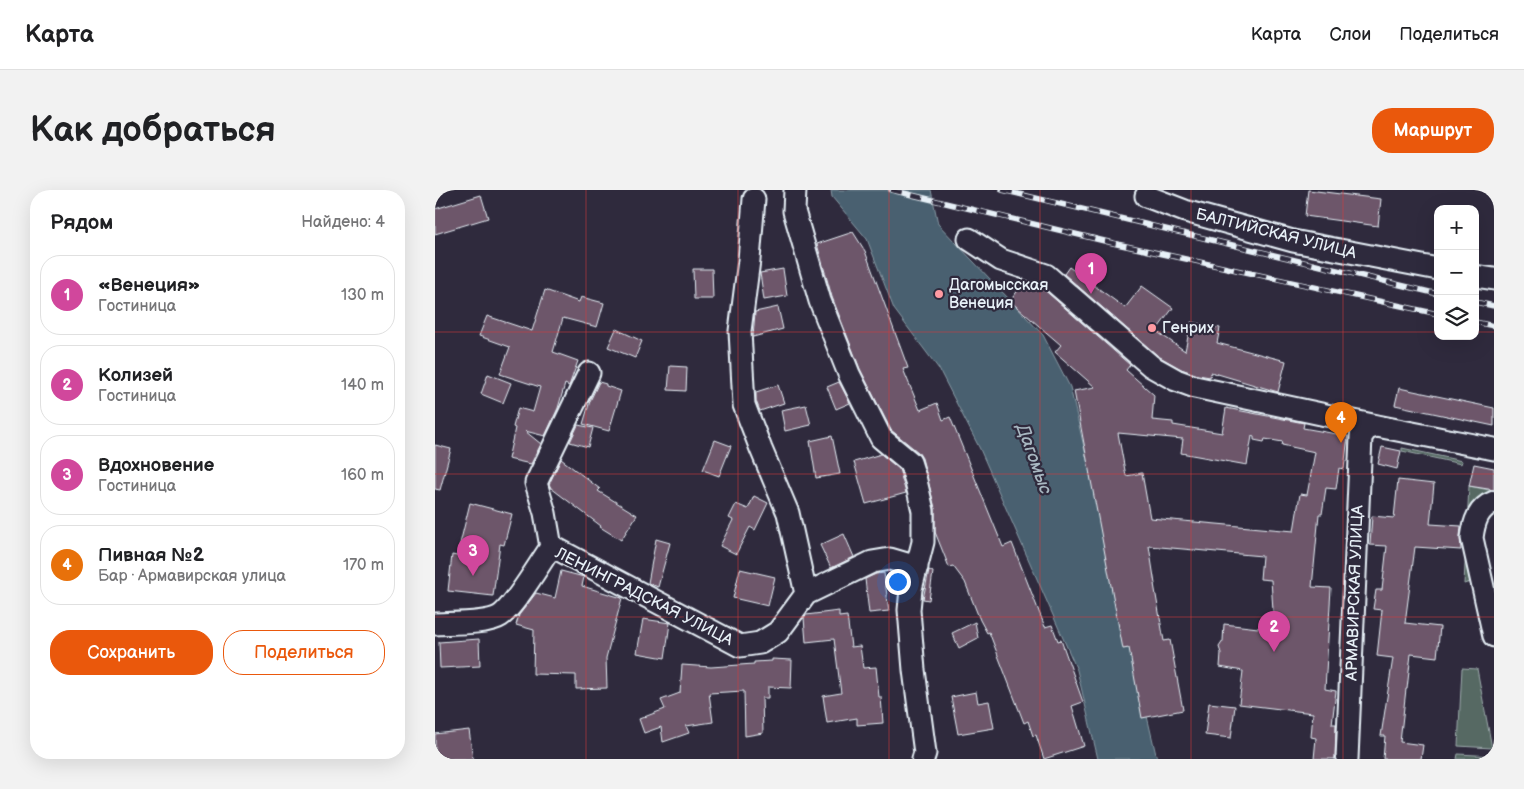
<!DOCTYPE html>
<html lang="ru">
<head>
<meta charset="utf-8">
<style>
  :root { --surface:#fff; --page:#f2f2f2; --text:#202124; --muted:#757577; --line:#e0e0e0; --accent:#ea580c }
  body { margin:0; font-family:"Balsamiq Sans",sans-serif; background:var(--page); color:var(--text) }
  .controls { position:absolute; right:15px; top:15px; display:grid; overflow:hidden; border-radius:10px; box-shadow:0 5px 20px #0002 }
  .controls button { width:45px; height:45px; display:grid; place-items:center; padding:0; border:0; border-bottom:1px solid var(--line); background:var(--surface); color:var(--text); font:25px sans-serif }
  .you { position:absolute; left:462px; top:391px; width:18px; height:18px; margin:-12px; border:4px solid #fff; border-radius:50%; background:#1a73e8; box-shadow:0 0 0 8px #1a73e833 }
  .badge { display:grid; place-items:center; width:32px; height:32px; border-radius:50%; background:var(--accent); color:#fff; font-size:16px; font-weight:700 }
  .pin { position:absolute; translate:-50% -41px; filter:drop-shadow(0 1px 2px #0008) }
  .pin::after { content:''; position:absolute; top:26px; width:18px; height:15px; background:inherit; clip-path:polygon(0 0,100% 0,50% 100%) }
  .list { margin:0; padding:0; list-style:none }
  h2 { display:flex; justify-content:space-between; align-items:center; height:65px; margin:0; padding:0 20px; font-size:21px }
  h2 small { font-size:16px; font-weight:400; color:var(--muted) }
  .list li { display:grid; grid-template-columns:32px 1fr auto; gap:15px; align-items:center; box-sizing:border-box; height:80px; margin:0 10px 10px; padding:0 10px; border:1px solid var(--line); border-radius:20px }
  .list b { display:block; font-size:19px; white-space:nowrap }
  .list p { margin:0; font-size:16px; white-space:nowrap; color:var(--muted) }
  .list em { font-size:16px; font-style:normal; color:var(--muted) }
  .actions { display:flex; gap:10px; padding:15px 20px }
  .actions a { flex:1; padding:11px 0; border:1px solid var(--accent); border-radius:20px; text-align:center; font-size:18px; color:var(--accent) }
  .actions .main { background:var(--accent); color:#fff }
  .icon { flex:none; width:28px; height:28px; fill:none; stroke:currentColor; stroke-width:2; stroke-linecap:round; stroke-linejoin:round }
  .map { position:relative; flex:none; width:1059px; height:569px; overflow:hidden; border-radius:20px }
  header { display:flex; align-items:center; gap:30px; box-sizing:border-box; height:70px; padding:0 25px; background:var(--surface); border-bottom:1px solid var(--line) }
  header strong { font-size:24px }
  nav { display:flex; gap:28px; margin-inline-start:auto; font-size:18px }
  .intro { display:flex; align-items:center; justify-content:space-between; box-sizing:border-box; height:120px; padding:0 30px }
  h1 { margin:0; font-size:35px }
  .button { padding:12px 22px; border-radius:20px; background:var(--accent); color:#fff; font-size:18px; font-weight:700 }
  main { display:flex; gap:30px; padding:0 30px }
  aside { flex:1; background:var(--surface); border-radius:20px; box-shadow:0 5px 20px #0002 }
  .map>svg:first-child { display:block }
  .green { fill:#566963; stroke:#9fadae }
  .water { fill:#48616f; stroke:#889ba6 }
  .building { fill:#6d566a; stroke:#e8f1f8; fill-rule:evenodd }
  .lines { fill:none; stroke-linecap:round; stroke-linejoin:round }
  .minor-casing { stroke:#e8f1f8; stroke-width:25 }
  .minor { stroke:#2f2a3d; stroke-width:21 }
  .rail-casing { stroke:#e8f1f8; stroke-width:5.5 }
  .rail { stroke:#2f2a3d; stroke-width:4; stroke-dasharray:11; stroke-linecap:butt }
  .grid { fill:none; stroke:#d83c3d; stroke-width:1; stroke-opacity:0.55 }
  .poi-dot { fill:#ff9aa2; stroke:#2f2a3d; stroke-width:2 }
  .labels { text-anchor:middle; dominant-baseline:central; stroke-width:4.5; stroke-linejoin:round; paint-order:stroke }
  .street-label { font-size:16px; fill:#e8f1f8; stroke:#2f2a3d }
  .poi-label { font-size:16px; fill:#e8f1f8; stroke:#2f2a3d; text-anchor:start }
  .water-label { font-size:18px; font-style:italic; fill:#a8b7c1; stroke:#2f2a3d }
</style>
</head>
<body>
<header>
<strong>Карта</strong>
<nav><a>Карта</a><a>Слои</a><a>Поделиться</a></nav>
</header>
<div class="intro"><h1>Как добраться</h1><a class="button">Маршрут</a></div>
<main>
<aside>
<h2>Рядом<small>Найдено: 4</small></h2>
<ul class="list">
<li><span class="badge" style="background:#d1479c">1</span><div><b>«Венеция»</b><p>Гостиница</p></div><em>130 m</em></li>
<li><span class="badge" style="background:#d1479c">2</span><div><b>Колизей</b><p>Гостиница</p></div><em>140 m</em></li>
<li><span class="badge" style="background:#d1479c">3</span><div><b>Вдохновение</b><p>Гостиница</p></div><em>160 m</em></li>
<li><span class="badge" style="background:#e8710a">4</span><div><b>Пивная №2</b><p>Бар · Армавирская улица</p></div><em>170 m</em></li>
</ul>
<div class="actions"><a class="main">Сохранить</a><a>Поделиться</a></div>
</aside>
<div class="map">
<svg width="1059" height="569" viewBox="0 0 1059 569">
  <rect width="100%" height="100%" fill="#2f2a3d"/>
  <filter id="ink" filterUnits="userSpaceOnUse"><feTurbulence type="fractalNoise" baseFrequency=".02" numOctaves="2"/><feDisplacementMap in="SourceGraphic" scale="10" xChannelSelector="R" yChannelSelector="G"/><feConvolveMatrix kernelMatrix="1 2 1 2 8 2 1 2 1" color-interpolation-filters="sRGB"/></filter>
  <g filter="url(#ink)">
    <!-- green -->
    <path class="green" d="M967,258L1027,271L1026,274L967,261Z
      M1034,296L1059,301V305L1056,307L1038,391L1029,394Z
      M1027,478L1042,479L1057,558L1023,556Z
      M1023,564L1059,566V569H1022Z"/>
    <!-- water -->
    <path class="water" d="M396,0H496L503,34L608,145L635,197L722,569H663L642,480L545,259L504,179L459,119L432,49L397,7Z"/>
    <!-- building -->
    <path class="building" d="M873,0L946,9L943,36L870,26Z
      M46,5L53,28L0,44V19Z
      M418,42L430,61L473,178L468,179L485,220L502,213L508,230L515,227L568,357L577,353L610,437L617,435L623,451L626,450L648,512L637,516L649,556L609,569L601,545L598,546L593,531L589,533L554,442L552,443L545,430L530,392L518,376L514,377L500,342V318L487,268L483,262L456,240L425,179L397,107L382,54Z
      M634,77L690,118L707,96L738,118L721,141L750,161L756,132L785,138L782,153L851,171L843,202L776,182L775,187L763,185L746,179L723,166L629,84Z
      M258,79H277L278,109H259Z
      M348,79L352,106L329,110L325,83Z
      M590,91L605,96L695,175L691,180L719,205L717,230L738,232V235L787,243L791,218L869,233L868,238L913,246L909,279L904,278L901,299L891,298L887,324H884L877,397L896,398L890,499L901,501L897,534H901L900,569H879L881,548L876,547L878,523L804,514L808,481L785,477L786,463L784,457L788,451L789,434L823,438L826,436L839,435L836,390L825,389L827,366L714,356L720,394H719L729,451L735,450L748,520L707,528L694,458L688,459L639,201L660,197L620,162L626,155L575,111ZM683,243L748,249L746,263L812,275L817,246L819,247V250L829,252L830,249L848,252L847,255L880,262L872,305L865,304L859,341L715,328L707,283L691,286Z
      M110,100L144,112L146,107L169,113L162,137L128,128L118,162L143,171L134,196L130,194L123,218L110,246L90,241L106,254L96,274L73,269L80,238L78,237L83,218L98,222L105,197L65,184L75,157L44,146L52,126L97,141Z
      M343,117L348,139L318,147L320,122Z
      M181,139L207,151L200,168L173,157Z
      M235,176L252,177L251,201L233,200Z
      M53,184L76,193L68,213L46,204Z
      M164,192L171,194V196L186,201L174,241L148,234L155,211Z
      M404,192L415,213L401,219L392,197Z
      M343,195L349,213L325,221L321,211V202Z
      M964,198L1059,218V236L960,215Z
      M371,215L376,235L350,241L346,220Z
      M143,235L158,238L153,257L135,252Z
      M397,246L405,284L381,288L375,251Z
      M280,250L296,256L284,286L268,280Z
      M0,255L16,259L5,300L0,299Z
      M947,257L966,261L962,279L943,274Z
      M446,264L464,279L471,303L431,314L419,272Z
      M126,269L165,299L163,301L202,325L186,350L165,337L166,336L116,298L114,294Z
      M1039,274L1059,278V300L1034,296Z
      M963,290L999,294L995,334L1026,336L1025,347L1026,360L980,357L970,433L1005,437L1002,467L976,464L972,499H971L965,552L988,555L986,569H948L950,546H946L958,468L942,466L947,420L938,419L941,400H947L952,356L935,355L937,326L959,328Z
      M319,306L333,313L320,340L315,337L301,364L285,356L298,330L294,328L301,314L313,319Z
      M35,313L77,324L69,355L65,354L58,406L13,401L17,365L22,366Z
      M409,344L419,367L396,378L385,355Z
      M221,349L235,353L223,397L213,393Z
      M305,379L340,387L333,416L298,408Z
      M494,380L498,382L494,410L488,409Z
      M126,381L149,387L147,396L187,408L171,468L172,498L141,499V485L98,484L99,440L81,435L84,425L101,403L120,408Z
      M449,383L454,421L434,423L430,389L441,384Z
      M404,421V427L412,426L416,457L425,456L428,478L441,477L444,507H446L448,533L422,535V528L392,533L388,506L406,503L399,449L371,452L369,428L371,425Z
      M208,429L235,433L230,468L202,463Z
      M540,432L543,448L524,458L517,443Z
      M44,449L45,476L5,478L4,452Z
      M337,469L357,470L356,498L333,497V508H327L328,543L310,546L309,501L274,503L278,532L251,536L254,543L228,552L226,537L209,543L204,529L230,519L226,510L245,503L247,475L276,477L319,474V472L337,471Z
      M541,502L543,513L554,511L559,538L523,544L516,507Z
      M774,513L800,516L796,548L770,545Z
      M34,540L38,569H0V544Z"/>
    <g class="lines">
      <!-- minor casing -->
      <g class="minor-casing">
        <path id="minor" d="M360,0L359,21L385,111L414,184L446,248L475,272L481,291L488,321V352L476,399L474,420L479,480L490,563L488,569
          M711,6L750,21L858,51L1003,79
          M319,9L314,70L305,141L309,215L326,259L353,323L371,404
          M534,49L566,70L611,85L716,176L741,190L760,197L942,236
          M1040,86L1059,89
          M1059,312C1043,318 1039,332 1037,348L1059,446
          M116,357L110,323L101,293L154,183
          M0,434C16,433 53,434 65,426C79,417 105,373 116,357L122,359L305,456L325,453L343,442L371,404L437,372L455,369L482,377
          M912,569L926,247L932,239L942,236L1059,259"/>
      </g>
      <!-- minor -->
      <use href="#minor" class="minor"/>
      <!-- rail casing -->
      <g class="rail-casing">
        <path id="rail" d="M456,0L682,54L1003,124
          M567,0L1003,104
          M1040,112L1059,116
          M1040,132L1059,136"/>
      </g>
      <!-- rail -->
      <use href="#rail" class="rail"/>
    </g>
  </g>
  <!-- grid -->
  <path class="grid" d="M151,0V569M303,0V569M454,0V569M605,0V569M756,0V569M908,0V569M0,142H1003M1040,142H1059M0,284H1059M0,427H1059"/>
  <!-- markers -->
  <g class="poi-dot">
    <circle cx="504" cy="104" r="5"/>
    <circle cx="717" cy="138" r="5"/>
  </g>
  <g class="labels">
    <!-- street labels -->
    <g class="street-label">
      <text transform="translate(841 44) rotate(14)">БАЛТИЙСКАЯ УЛИЦА</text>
      <text transform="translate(920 403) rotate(-88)">АРМАВИРСКАЯ УЛИЦА</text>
      <text transform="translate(209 407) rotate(27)">ЛЕНИНГРАДСКАЯ УЛИЦА</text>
    </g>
    <!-- poi labels -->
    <g class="poi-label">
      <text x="514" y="95">Дагомысская<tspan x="514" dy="18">Венеция</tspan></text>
      <text x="727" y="138">Генрих</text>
    </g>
    <!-- water labels -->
    <g class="water-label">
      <text transform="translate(599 269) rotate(70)">Дагомыс</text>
    </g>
  </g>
</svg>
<div class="controls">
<button>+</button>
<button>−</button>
<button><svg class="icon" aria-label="layers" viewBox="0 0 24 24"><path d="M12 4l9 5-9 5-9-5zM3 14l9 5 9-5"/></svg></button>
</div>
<div class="you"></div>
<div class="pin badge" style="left:656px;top:104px;background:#d1479c">1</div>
<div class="pin badge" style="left:839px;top:462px;background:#d1479c">2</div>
<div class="pin badge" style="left:38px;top:386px;background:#d1479c">3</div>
<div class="pin badge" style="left:906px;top:253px;background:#e8710a">4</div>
</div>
</main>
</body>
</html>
